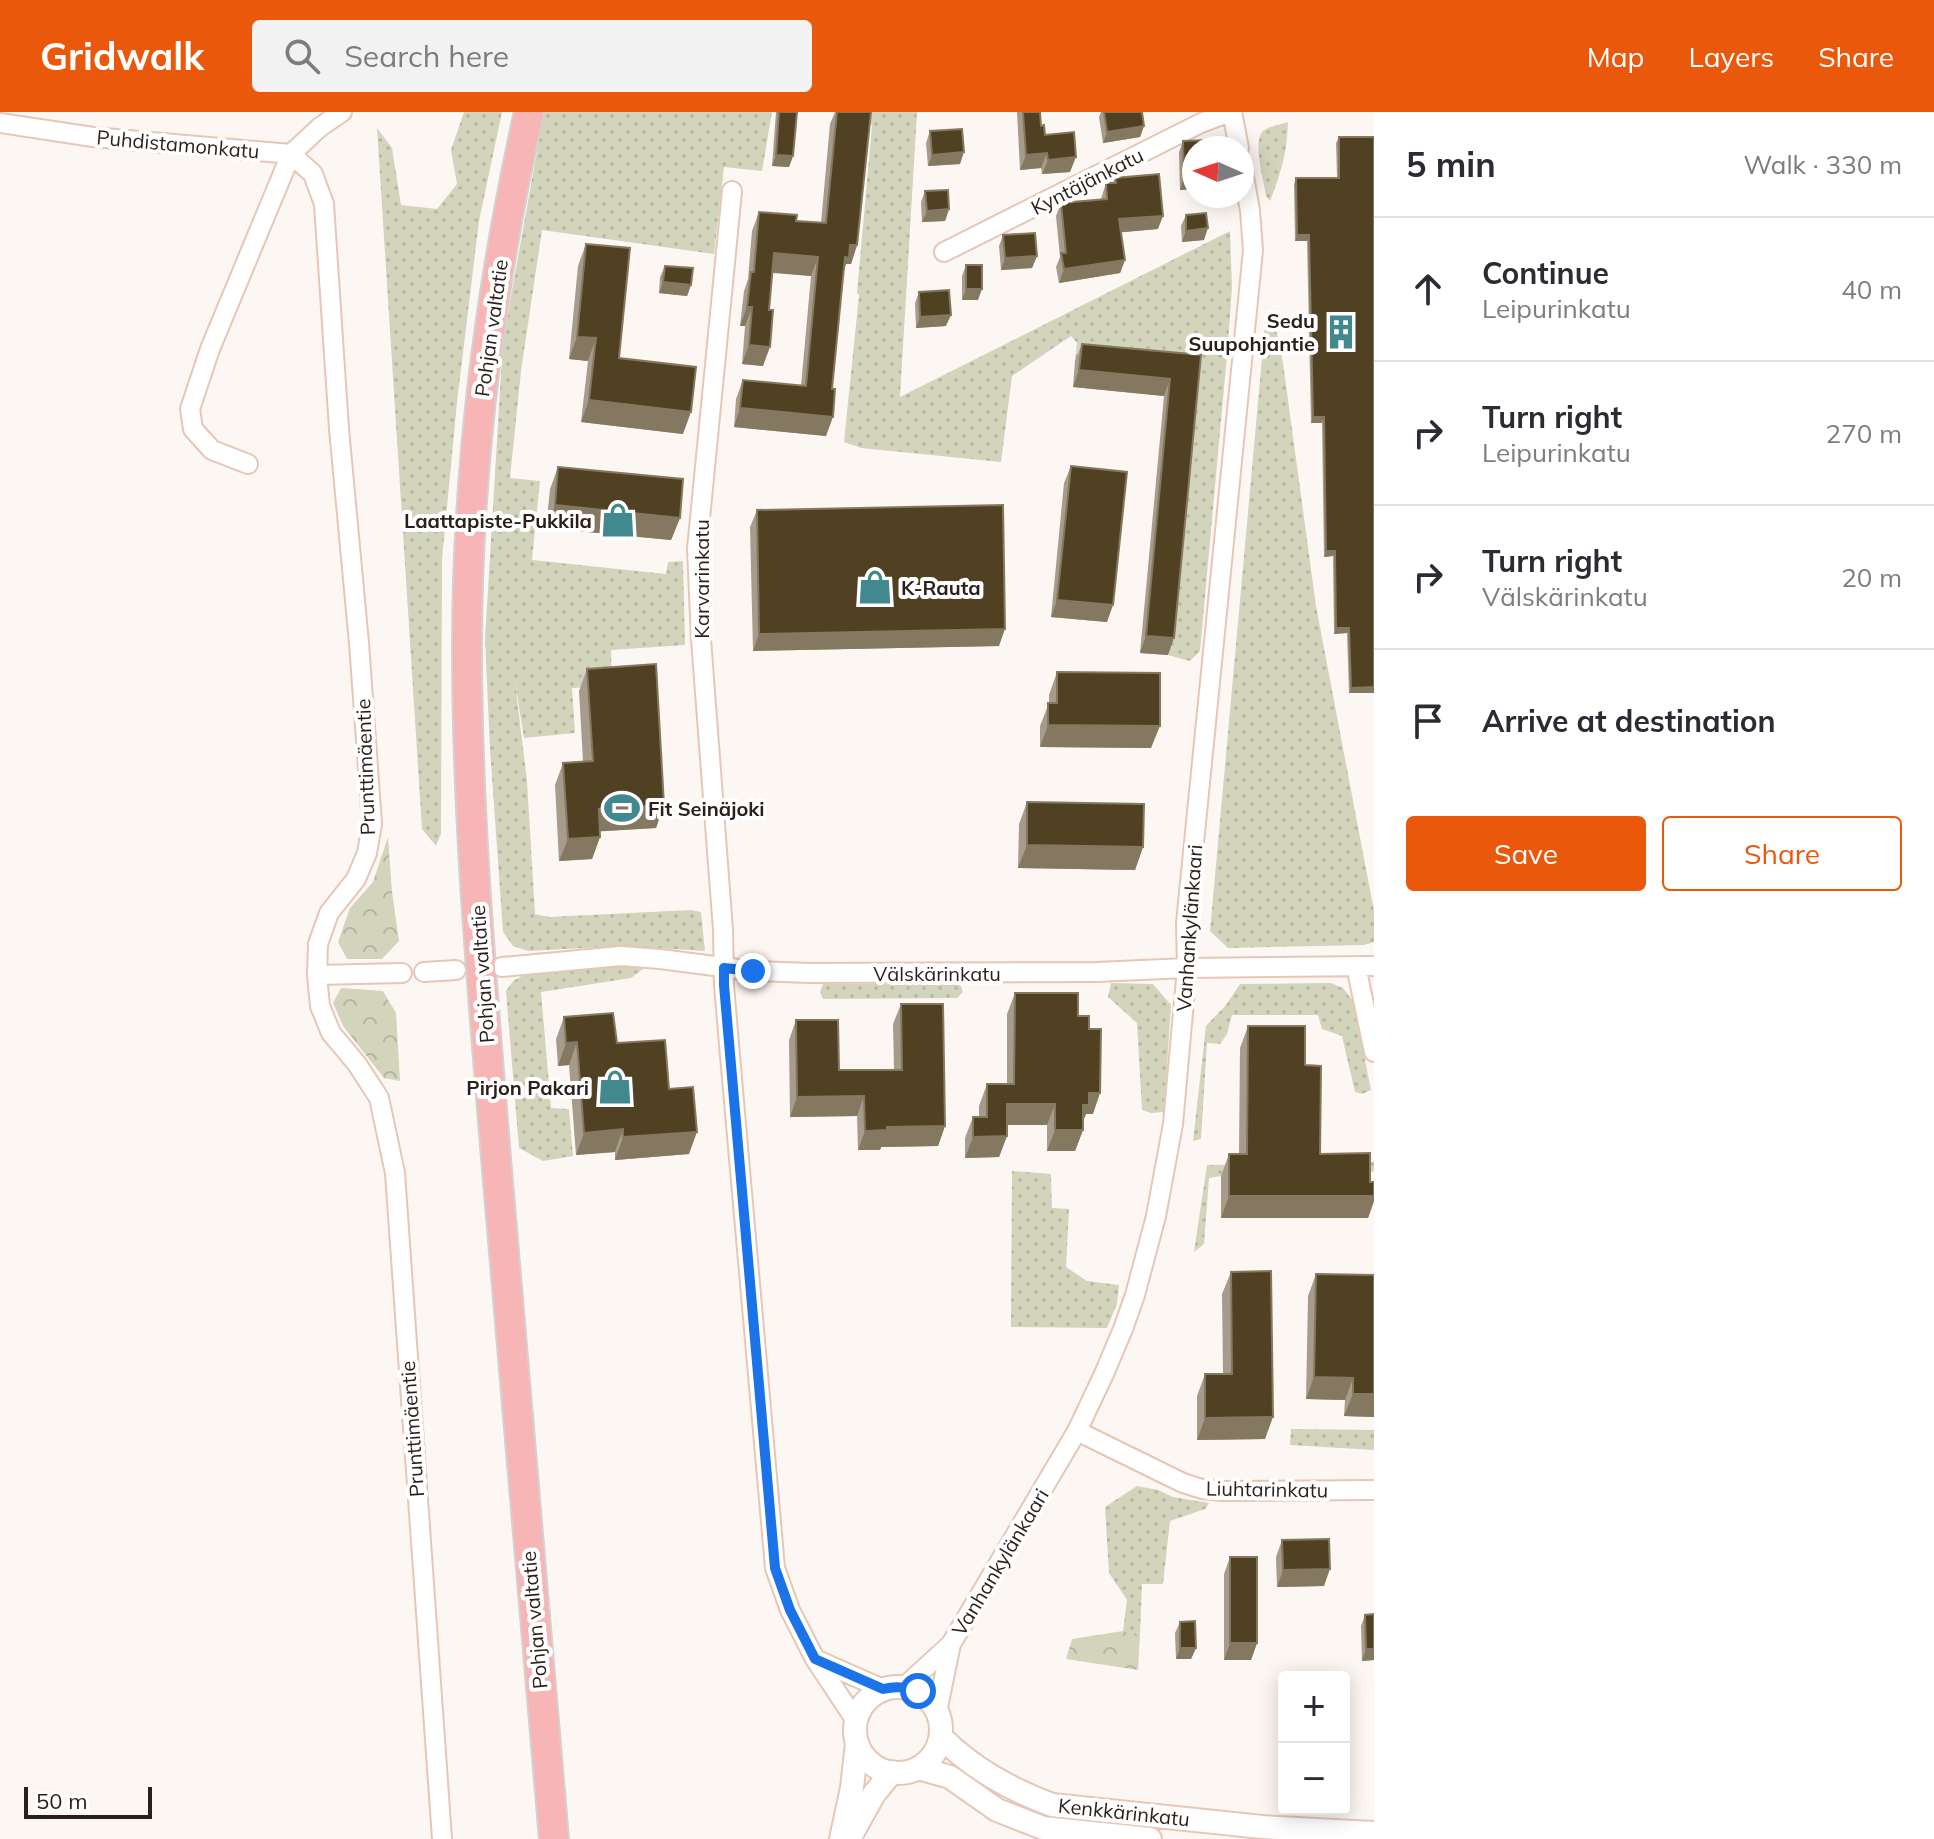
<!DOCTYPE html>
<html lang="en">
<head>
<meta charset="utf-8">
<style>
  :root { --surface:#fff; --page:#f2f2f3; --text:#2b2b33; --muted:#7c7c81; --line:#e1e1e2; --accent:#ea580c }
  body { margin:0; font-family:Mulish,sans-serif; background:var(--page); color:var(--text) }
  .controls { position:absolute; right:24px; bottom:24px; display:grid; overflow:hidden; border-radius:8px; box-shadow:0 4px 20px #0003 }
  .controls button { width:72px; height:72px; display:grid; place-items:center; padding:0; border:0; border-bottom:2px solid var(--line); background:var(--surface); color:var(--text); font:40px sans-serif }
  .compass { position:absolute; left:1182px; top:24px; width:72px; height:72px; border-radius:50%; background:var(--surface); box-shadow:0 4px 20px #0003; rotate:273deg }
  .scale { position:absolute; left:24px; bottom:20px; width:128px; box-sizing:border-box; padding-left:8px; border:4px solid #2a1f19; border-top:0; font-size:22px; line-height:28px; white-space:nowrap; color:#2a1f19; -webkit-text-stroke:6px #fff; paint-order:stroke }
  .stop { position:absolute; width:24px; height:24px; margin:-18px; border:6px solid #1a73e8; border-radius:50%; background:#fff }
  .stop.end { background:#1a73e8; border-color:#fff; box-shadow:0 2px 8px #0008 }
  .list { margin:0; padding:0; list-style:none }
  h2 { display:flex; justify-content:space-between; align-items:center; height:104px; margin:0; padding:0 32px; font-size:34px }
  h2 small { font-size:26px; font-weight:400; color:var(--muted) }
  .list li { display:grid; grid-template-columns:52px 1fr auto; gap:24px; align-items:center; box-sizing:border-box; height:144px; padding:0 32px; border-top:2px solid var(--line) }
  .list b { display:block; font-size:30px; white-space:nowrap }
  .list p { margin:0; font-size:26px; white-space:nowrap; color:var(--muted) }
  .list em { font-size:26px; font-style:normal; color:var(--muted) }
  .actions { display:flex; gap:16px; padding:24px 32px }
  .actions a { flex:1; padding:18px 0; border:2px solid var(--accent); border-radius:8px; text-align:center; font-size:28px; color:var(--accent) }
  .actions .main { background:var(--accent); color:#fff }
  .icon { flex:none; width:44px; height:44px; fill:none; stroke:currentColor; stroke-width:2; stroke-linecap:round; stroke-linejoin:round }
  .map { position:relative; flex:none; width:1374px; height:1727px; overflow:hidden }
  header { display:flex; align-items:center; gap:48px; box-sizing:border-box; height:112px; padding:0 40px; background:var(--accent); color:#fff }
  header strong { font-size:38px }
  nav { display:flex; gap:44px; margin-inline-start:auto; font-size:28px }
  .search { width:560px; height:72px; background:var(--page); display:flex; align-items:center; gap:20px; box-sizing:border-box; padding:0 28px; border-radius:8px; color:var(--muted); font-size:30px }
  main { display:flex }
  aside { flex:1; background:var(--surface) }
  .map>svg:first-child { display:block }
  .grass { fill:url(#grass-dots) }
  .forest { fill:url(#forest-crowns) }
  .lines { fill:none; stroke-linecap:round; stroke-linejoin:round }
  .minor-casing { stroke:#e6c7b6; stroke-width:22 }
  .tertiary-casing { stroke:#e6c7b6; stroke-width:26 }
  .primary-casing { stroke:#d4d2d1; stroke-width:32 }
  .minor { stroke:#fff; stroke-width:18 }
  .tertiary { stroke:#fff; stroke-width:22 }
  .primary { stroke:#f8b5b5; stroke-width:28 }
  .wall { fill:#a79c8b }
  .shaded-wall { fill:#857861 }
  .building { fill:#514123; stroke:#857861; stroke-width:2 }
  .route { stroke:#1a73e8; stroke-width:10 }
  .labels { text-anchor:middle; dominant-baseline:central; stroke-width:8; stroke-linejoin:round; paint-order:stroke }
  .street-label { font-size:20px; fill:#2a1f19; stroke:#fff }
  .poi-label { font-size:20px; font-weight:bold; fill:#2a1f19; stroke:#fff; text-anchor:end }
</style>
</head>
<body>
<header>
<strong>Gridwalk</strong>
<div class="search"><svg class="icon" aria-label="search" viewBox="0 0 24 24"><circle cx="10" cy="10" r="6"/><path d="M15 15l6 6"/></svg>Search here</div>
<nav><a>Map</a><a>Layers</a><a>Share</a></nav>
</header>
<main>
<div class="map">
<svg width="1374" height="1727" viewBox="0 0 1374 1727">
  <defs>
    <pattern id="grass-dots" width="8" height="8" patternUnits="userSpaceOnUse" patternTransform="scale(2)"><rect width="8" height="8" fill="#d2d4bc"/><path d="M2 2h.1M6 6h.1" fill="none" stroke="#b4b6a1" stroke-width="1.8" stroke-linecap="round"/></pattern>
    <pattern id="forest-crowns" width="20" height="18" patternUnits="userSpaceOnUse" patternTransform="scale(2)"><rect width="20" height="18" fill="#d2d4bc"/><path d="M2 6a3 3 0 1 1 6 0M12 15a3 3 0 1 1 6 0" fill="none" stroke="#b4b6a1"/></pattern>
  </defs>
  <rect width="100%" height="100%" fill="#fdf7f3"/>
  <!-- grass -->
  <path class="grass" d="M464,0H502L479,109L457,290L442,447L441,722L436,734L422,717L377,16L392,36L401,93L437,97L457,72L451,38Z
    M544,0H772L762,59L724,55L714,142L542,118L521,259L510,366L540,369L532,448L666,462L668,450L683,449L685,533L611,538L612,574L572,576L575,621L524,626L515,570L527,669L535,802L549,805L691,798L701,800L705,839L622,834L528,839L513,834L503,820L490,637L485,527L503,229Z
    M843,0H917L900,285L1230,119L1232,175L1228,232L1200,539L1190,549L1168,543L1194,260L1075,249L1077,231L1071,224L1012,264L1001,350L861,336L844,330L859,183L857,181L872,13Z
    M1288,10C1287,41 1281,61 1270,89L1266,84C1264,69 1252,30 1263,19C1268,14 1280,13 1288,10Z
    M1269,199L1274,206L1283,251L1316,494L1374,799V830L1364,833L1228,836L1210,819L1266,202Z
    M618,854L644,856L631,866L541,880L551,996L569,997L573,1044L543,1049L519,1036L506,879L513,869L531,859Z
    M1111,871L1153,872L1171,893L1164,1000L1151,1001L1142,998L1137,911L1108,885Z
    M1331,871L1343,876L1353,889L1371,978L1362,982L1355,980L1342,924L1322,917L1318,903H1232L1227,922L1220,932L1207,931L1201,1027L1193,1029L1206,914L1226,893L1240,872Z
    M823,872H960L963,880L957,886L823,887L820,880Z
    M1374,1050V1059L1362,1064H1221L1209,1066L1204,1132L1194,1140L1207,1053Z
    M1012,1059L1051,1062L1052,1096L1069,1097L1066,1155L1087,1169L1119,1173L1117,1192L1107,1216L1011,1215Z
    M1291,1317L1374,1318V1338L1290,1333Z
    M1137,1374L1158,1378L1173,1385L1209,1391L1205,1397L1170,1409L1163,1472H1142L1140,1522L1123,1519L1127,1488L1109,1461L1105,1395Z"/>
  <!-- forest -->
  <path class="forest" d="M388,725L392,780L399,829L382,847H347L338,830L350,796L373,770Z
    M341,876L383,879L396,901L400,969L384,966L343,914L333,891Z
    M1123,1519L1140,1522L1138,1558L1066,1547L1072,1527Z"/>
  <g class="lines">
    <!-- minor casing -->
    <g class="minor-casing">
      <path id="minor" d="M1232,0L1239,36
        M0,11L93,25L291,42
        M291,42L313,62L324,92L339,317L359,531L372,712L367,741L356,767L329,801L318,832L317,863L320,894L331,921L357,952L379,986L395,1061L442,1727
        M732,79L697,437L701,527L723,818L724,873L730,944L775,1456L790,1498L815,1547L856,1609
        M944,140L1201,11L1230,0
        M248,352L212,338L193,317L190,297L210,237L291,42L320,15L342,0
        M1356,854L1374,940
        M502,855L621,844L660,847L753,859L810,861L1096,860L1187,856L1374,854
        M424,860L456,858
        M317,863L402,861
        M1077,1319L1183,1371L1202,1377L1222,1379L1374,1378
        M815,1547L883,1577
        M904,1575L951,1532L1077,1319L1104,1262L1123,1217L1135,1183L1156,1104L1173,1012L1187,856L1186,811L1253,138L1250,99L1242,53
        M937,1600L951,1532"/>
    </g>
    <!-- tertiary casing -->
    <g class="tertiary-casing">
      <path id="tertiary" d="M855 1618a43 43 0 1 1 86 0a43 43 0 1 1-86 0Z
        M941,1625C973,1657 1010,1677 1052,1693L1262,1715L1374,1721
        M918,1656L950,1665L997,1698L1043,1716L1150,1727
        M841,1727L852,1676L857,1631
        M849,1727L874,1682L892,1660"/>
    </g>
    <!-- primary casing -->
    <g class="primary-casing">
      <path id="primary" d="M529,0C490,176 467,356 467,536C467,710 483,884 497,1058C515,1281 534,1504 554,1727"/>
    </g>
    <!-- minor -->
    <use href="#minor" class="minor"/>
    <!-- tertiary -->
    <use href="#tertiary" class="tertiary"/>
    <!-- primary -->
    <use href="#primary" class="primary"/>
  </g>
  <!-- wall -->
  <path class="wall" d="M776,0H797L793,44L789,55L772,54Z
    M835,0H871L857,133L851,152H846L843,161L826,324L734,315L736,287L743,268L801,274L811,164L772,161L763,254L742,252L745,214H740L744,179L748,167L752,119L759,100L796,109L821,111L830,12Z
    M1017,0H1040L1041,14L1070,60L1042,62L1041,56L1020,58Z
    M1101,0H1142L1144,14L1140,25L1103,31L1099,5Z
    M930,19L960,52L928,54L926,31Z
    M1339,25H1374V581H1349L1347,521L1334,522L1333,444L1324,445L1322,311H1311L1307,129H1295L1294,72L1296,66H1337L1336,31Z
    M1183,29L1194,77L1180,78L1179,40Z
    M1115,66L1158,117L1121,120L1125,148L1120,161L1059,171L1056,155L1060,145L1056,104L1061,91L1101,87L1106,71H1113Z
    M925,79L949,97L945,109L922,110L921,90Z
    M1186,103L1204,128L1182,130L1181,114Z
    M1003,123L1037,144L1032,156L1001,158L999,134Z
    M586,132L619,246L683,322L581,310L588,249L569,247L578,154Z
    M966,153L978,188H962V164Z
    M665,154L691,173L687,184L659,181L660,165Z
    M919,180L946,214L916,216L915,191Z
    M1082,232L1201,243L1168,543L1140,541L1164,284L1073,275L1075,249Z
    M1071,354L1107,510L1051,505L1064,371Z
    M558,355L680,406L671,428L546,416L550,377Z
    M757,398L999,534L753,539L750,415Z
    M587,557L664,693L656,716L600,719V725L592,747L559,749L555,673L563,651L583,649L579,579Z
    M1057,560L1151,636L1040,635V614L1049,591V583Z
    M1027,690L1143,735L1135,758L1018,756L1019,712Z
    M1015,881L1078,904L1093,1002H1086L1083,1009V1018L1075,1039H1047V1013H1007V1024L999,1045L965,1046V1026L973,1005H979V994L987,972H1007V902Z
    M901,892L945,1014L938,1034L881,1035L880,1038H858L857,1004L790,1005L789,928L796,908L839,958H894L893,912Z
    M564,905L617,931L669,977L689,1042L615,1048V1040L576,1043L569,953L558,954L556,927Z
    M1248,914L1305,953L1320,1042L1370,1070H1374V1089L1368,1106H1221V1064L1229,1042H1239L1240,936Z
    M1231,1160L1265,1327L1197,1328V1284L1205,1262H1223L1222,1182Z
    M1316,1162L1374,1163V1305L1344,1304L1345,1288L1306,1287L1308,1184Z
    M1282,1428L1324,1474L1277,1475L1276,1445Z
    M1230,1445L1257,1531L1251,1548H1224V1462Z
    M1365,1503L1374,1548L1362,1549L1361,1514Z
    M1180,1510L1196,1536L1191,1547H1176L1175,1521Z"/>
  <!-- shaded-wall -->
  <path class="shaded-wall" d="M1144,14L1140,25L1103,31L1107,20Z
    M964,40L960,52L928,54L932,43Z
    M1047,41L1041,56L1020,58L1026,43Z
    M776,43L793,44L789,55L772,54Z
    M1076,45L1070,60L1042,62L1048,48Z
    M1184,66H1194V77L1180,78Z
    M949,97L945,109L922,110L927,99Z
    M1163,104L1158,117L1114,121L1119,107Z
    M1208,116L1204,128L1182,130L1186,119Z
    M1297,123H1309L1307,129H1295Z
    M850,133H857L851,152H846L842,165L845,145Z
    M774,141L818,145L811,164L767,160Z
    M1037,144L1032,156L1001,158L1005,146Z
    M1125,148L1120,161L1059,171L1064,157Z
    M663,170L691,173L687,184L659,181Z
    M966,177H982L978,188H962Z
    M747,195H752L745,214H740Z
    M951,203L946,214L916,216L920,205Z
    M577,225L596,226L588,249L569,247Z
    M749,233L770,235L763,254L742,252Z
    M1079,258L1170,267L1164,284L1073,275Z
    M589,288L691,300L683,322L581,310Z
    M740,296L833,305L826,324L734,315Z
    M1313,305H1324L1322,311H1311Z
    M555,393L680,406L671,428L546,416Z
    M1326,439H1335L1333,444L1324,445Z
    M1057,488L1113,493L1107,510L1051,505Z
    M1336,516H1349L1347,521L1334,522Z
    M1005,517L999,534L753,539L759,522Z
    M1146,524L1174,526L1168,543L1140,541Z
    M1374,575V581H1349L1351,576Z
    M1048,613L1160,614L1151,636L1040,635Z
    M664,693L656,716L590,720L599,697Z
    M600,725L592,747L559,749L568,727Z
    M1027,733L1143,735L1135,758L1018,756Z
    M577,930L569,953L558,954L566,931Z
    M1089,981H1100L1093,1002H1086L1081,1014L1083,993Z
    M864,984L857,1004L790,1005L797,985Z
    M1007,992H1055L1047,1013H999Z
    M945,1014L938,1034L881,1035L880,1038H858L865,1019L887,1015Z
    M623,1017L615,1040L576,1043L584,1021Z
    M1055,1018H1083L1075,1039H1047Z
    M697,1020L689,1042L615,1048L623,1025Z
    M1007,1024L999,1045L965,1046L973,1025Z
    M1229,1084H1374V1089L1368,1106H1221Z
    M1314,1265L1353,1266L1345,1288L1306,1287Z
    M1353,1282H1374V1305L1344,1304Z
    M1273,1305L1265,1327L1197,1328L1205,1306Z
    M1330,1457L1324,1474L1277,1475L1283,1458Z
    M1230,1531H1257L1251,1548H1224Z
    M1180,1536H1196L1191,1547H1176Z
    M1366,1537H1374V1548L1362,1549Z"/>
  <!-- building -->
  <path class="building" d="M779,0H797L793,44L776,43Z
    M837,0H871L857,133H850L849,146L845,145L832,277H835L833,305L740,296L743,268L806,274L818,145L774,141L769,198H773L770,235L749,233L752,195H747L751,160H754L759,100L797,103L796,109L826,111Z
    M1023,0H1040L1041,14L1044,13L1045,23L1074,20L1076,45L1048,48L1047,41L1026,43Z
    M1104,0H1142L1144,14L1107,20Z
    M962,17L964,40L932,43L930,19Z
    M1339,25H1374V575L1351,576L1349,516H1336L1335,439H1326L1324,305H1313L1309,123H1297L1296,66H1339Z
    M1209,28V36H1194V66H1184L1183,29Z
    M1159,62L1163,104L1119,107L1125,148L1064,157L1061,141H1066L1061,91L1107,87L1106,71H1116L1115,66Z
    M948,78L949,97L927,99L925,79Z
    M1206,101L1208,116L1186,119V103Z
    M1035,121L1037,144L1005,146L1003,123Z
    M586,132L630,136L619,246L696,255L691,300L589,288L596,226L577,225Z
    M966,153H982V177H966Z
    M665,154L693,156L691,173L663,170Z
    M949,178L951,203L920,205L919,180Z
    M1082,232L1201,243L1174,526L1146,524L1170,267L1079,258Z
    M1071,354L1127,360L1113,493L1057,488Z
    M558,355L683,367L680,406L555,393Z
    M1003,393L1005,517L759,522L757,398Z
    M656,552L664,693L599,697L600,725L568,727L563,651L593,649L587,557Z
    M1057,560L1160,561V614L1048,613V591H1057Z
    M1027,690L1144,692L1143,735L1027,733Z
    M1015,881H1078V904H1089V917H1101L1100,981H1089V993H1083V1018H1055V992H1007V1024L973,1025V1005H987V972H1014Z
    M901,892H943L945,1014L887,1015V1018L865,1019L864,984L797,985L796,908H838L839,958H902Z
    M613,901L617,931L665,928L669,977L693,975L697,1020L623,1025V1017L584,1021L577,930L566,931L564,905Z
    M1248,914H1305V953L1321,954L1320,1042L1370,1041V1070H1374V1084H1229V1042H1247Z
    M1271,1159L1273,1305L1205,1306V1262H1232L1231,1160Z
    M1316,1162L1374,1163V1282H1353V1266L1314,1265Z
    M1329,1427L1330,1457L1283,1458L1282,1428Z
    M1230,1445H1257V1531H1230Z
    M1374,1502V1537H1366L1365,1503Z
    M1195,1509L1196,1536H1180V1510Z"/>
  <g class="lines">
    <!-- route -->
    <path class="route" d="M753,859L724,856V873L775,1456L790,1498L815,1547L883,1577C896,1574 905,1575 918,1579"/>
  </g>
  <!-- icons -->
  <defs>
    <g id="building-bare" transform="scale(2.76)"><path d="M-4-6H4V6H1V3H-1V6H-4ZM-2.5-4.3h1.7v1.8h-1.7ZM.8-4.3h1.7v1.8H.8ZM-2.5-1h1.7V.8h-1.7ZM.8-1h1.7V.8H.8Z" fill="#41898e" stroke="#fff" stroke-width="2.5" paint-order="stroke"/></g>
    <g id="shop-bare" transform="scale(2.76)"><path d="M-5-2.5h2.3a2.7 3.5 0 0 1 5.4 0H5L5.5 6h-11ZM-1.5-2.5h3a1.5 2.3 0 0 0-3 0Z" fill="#41898e" stroke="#fff" stroke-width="2.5" paint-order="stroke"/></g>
    <g id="stadium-bare" transform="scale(2.76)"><path d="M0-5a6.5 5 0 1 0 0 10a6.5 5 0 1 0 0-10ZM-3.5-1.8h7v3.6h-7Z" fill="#41898e" stroke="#fff" stroke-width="2.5" paint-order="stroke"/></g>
  </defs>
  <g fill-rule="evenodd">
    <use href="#building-bare" x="1341" y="220"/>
    <use href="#shop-bare" x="618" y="408"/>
    <use href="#shop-bare" x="875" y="475"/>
    <use href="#stadium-bare" x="622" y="696"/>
    <use href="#shop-bare" x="615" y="975"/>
  </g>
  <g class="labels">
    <!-- street labels -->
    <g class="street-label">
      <text transform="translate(178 32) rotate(5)">Puhdistamonkatu</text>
      <text transform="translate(1087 69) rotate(-27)">Kyntäjänkatu</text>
      <text transform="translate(491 216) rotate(-82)">Pohjan valtatie</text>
      <text transform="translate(701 467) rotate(-90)">Karvarinkatu</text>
      <text transform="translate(365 655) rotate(-92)">Prunttimäentie</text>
      <text transform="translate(1189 816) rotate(-86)">Vanhankylänkaari</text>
      <text x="937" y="861">Välskärinkatu</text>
      <text transform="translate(482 862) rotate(-94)">Pohjan valtatie</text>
      <text transform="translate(412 1317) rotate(-94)">Prunttimäentie</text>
      <text transform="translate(1267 1377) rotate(1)">Liuhtarinkatu</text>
      <text transform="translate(1000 1450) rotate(-59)">Vanhankylänkaari</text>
      <text transform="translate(534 1508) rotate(-95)">Pohjan valtatie</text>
      <text transform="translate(1124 1700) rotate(6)">Kenkkärinkatu</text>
    </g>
    <!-- poi labels -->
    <g class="poi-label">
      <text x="1315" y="208">Sedu<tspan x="1315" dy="23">Suupohjantie</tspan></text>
      <text x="592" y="408">Laattapiste-Pukkila</text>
      <text x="901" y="475" text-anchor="start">K-Rauta</text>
      <text x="648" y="696" text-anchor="start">Fit Seinäjoki</text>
      <text x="589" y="975">Pirjon Pakari</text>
    </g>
  </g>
</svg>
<div class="controls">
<button>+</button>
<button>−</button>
</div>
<svg class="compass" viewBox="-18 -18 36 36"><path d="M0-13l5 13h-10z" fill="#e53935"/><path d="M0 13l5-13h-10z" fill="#7c7c81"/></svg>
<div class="scale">50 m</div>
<div class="stop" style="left:918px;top:1579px"></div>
<div class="stop end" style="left:753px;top:859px"></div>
</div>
<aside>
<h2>5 min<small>Walk · 330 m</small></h2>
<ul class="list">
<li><svg class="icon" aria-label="ahead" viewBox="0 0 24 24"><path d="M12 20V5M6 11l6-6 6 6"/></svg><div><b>Continue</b><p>Leipurinkatu</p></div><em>40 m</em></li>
<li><svg class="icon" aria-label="right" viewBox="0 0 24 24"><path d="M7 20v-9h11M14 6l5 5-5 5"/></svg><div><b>Turn right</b><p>Leipurinkatu</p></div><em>270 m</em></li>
<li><svg class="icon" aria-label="right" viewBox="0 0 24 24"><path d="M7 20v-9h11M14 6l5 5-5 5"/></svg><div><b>Turn right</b><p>Välskärinkatu</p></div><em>20 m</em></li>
<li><svg class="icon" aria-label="arrive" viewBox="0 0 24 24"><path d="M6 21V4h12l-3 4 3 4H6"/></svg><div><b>Arrive at destination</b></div></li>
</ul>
<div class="actions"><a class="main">Save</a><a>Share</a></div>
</aside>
</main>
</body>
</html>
